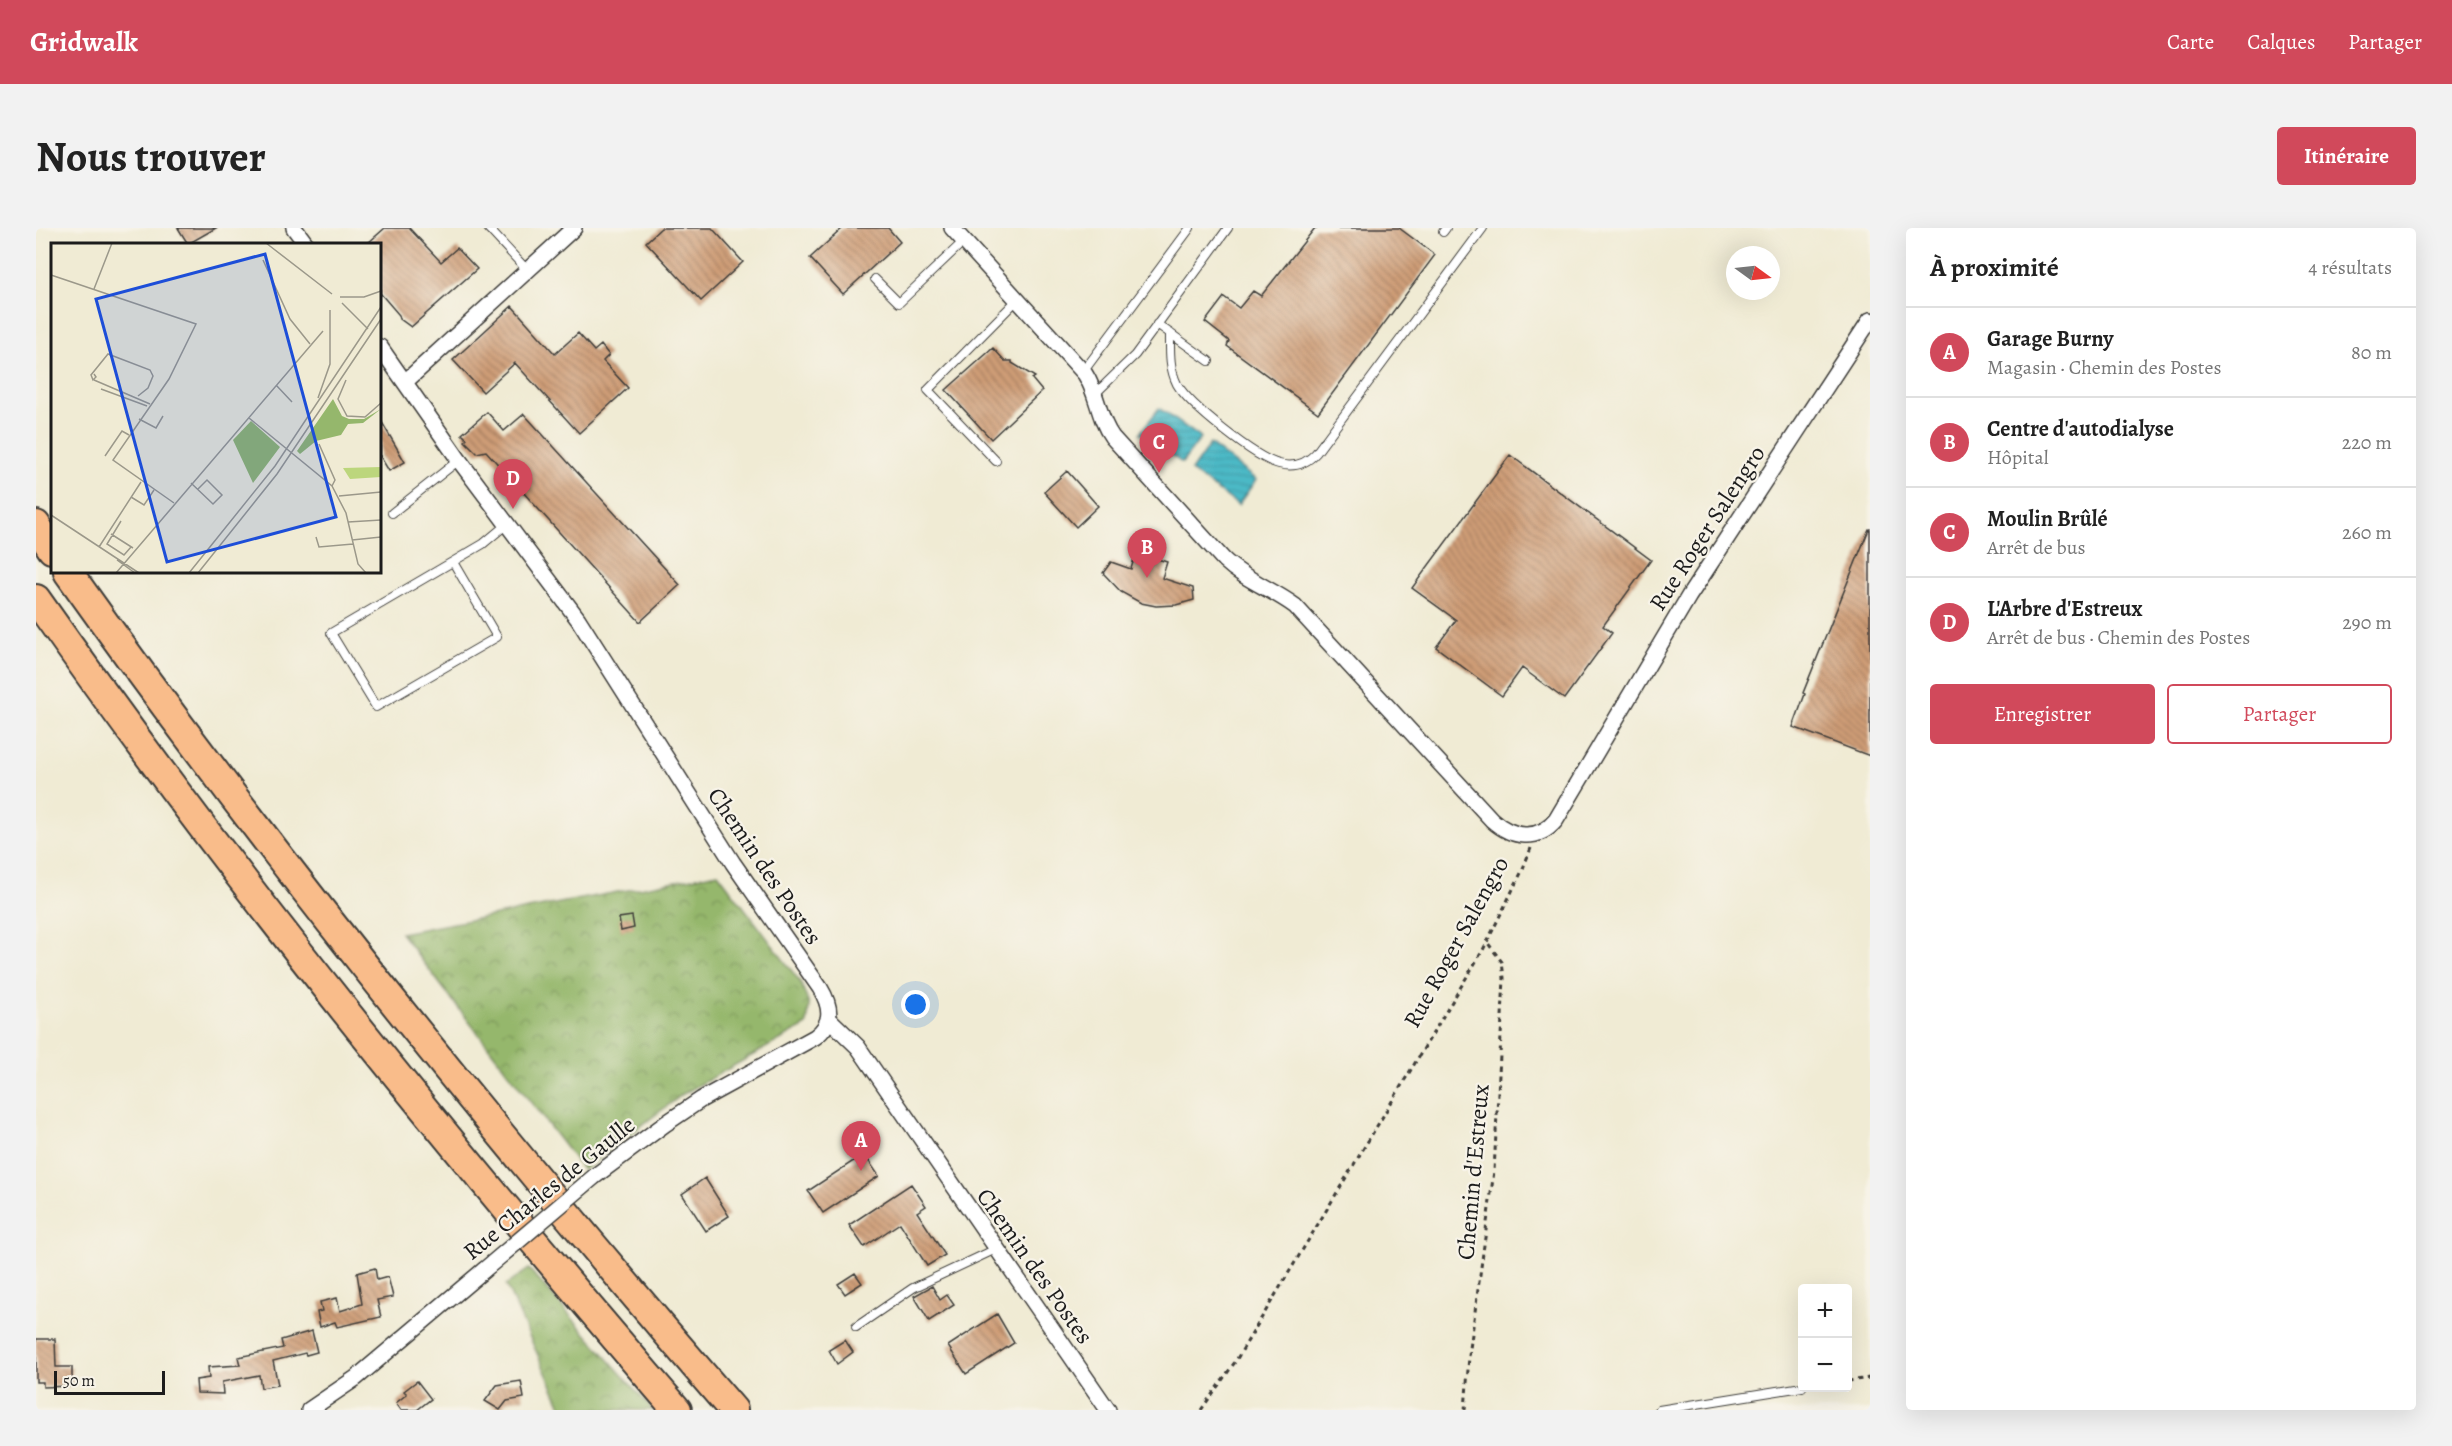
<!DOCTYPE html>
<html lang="fr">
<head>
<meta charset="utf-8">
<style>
  :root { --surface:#fff; --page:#f2f2f2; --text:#222; --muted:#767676; --line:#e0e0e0; --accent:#d1495b }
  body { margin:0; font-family:Alegreya,serif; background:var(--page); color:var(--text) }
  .controls { position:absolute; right:18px; bottom:18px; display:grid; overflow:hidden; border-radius:6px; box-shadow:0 6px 24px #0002 }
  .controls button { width:54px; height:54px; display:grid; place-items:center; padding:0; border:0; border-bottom:2px solid var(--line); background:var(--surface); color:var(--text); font:30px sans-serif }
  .compass { position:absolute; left:1690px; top:18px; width:54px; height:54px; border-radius:50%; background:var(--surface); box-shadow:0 6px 24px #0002; rotate:105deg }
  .scale { position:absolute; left:18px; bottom:15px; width:111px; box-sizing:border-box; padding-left:6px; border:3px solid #1c1c1c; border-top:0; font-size:16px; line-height:21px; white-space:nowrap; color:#1c1c1c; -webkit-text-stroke:4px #f7f3e8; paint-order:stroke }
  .you { position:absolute; left:880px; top:777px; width:21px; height:21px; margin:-15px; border:4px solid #fff; border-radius:50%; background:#1a73e8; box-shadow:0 0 0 9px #1a73e833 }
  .badge { display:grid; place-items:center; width:39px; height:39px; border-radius:50%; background:var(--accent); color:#fff; font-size:20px; font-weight:700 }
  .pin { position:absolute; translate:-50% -50px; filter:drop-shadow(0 2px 3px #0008) }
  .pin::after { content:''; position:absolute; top:32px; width:21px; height:18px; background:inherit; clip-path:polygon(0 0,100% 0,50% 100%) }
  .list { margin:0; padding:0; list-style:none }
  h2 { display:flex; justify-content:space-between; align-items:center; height:78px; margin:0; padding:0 24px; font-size:26px }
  h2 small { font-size:20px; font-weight:400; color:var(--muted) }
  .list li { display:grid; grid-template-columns:39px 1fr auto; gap:18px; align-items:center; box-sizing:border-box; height:90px; padding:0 24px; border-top:2px solid var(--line) }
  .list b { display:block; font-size:22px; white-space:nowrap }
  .list p { margin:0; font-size:20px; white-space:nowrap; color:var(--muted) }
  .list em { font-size:20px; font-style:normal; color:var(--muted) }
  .actions { display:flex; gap:12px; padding:18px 24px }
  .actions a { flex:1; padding:14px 0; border:2px solid var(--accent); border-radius:6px; text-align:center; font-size:21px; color:var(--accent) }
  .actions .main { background:var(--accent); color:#fff }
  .map { position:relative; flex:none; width:1834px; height:1182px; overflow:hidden; border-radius:6px }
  header { display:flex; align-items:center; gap:36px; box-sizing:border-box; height:84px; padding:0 30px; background:var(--accent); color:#fff }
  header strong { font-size:28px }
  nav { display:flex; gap:33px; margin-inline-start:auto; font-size:21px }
  .intro { display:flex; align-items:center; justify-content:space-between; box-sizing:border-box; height:144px; padding:0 36px }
  h1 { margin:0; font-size:42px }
  .button { padding:15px 27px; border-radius:6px; background:var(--accent); color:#fff; font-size:21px; font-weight:700 }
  main { display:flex; gap:36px; padding:0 36px }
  aside { flex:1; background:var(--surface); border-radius:6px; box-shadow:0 6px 24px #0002 }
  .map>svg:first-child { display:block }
  .forest { fill:url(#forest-crowns); stroke:#586a44; stroke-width:1.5 }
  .water { fill:url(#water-rules); stroke:#346a71; stroke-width:1.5 }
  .building { fill:url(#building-back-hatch) }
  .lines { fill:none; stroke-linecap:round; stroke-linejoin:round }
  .service-casing { stroke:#3c3b38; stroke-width:10 }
  .minor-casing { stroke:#3c3b38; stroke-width:18 }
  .motorway-casing { stroke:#3c3b38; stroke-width:32 }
  .path { stroke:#3c3b38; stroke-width:3; stroke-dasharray:4.5 4.5; stroke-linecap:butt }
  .service { stroke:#fff; stroke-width:8 }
  .minor { stroke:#fff; stroke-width:15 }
  .motorway { stroke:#f9bc8a; stroke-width:28 }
  .minor-bridge-casing { stroke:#3c3b38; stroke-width:18; stroke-linecap:butt }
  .minor-bridge { stroke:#fff; stroke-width:15 }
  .labels { text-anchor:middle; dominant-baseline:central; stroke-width:4.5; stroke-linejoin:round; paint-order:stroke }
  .street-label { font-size:24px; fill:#1c1c1c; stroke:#f7f3e8 }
  .inset-road { fill:none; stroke:#9b988a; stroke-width:1.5 }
  .view { fill:#1d4ed8; fill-opacity:0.15; stroke:#1d4ed8; stroke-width:3 }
  .inset-edge { fill:none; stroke:#1c1c1c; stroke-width:3 }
</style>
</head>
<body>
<header>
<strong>Gridwalk</strong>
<nav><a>Carte</a><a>Calques</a><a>Partager</a></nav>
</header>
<div class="intro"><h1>Nous trouver</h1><a class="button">Itinéraire</a></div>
<main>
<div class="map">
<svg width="1834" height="1182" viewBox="0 0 1834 1182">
  <defs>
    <pattern id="forest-crowns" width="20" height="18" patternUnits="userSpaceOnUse" patternTransform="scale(1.5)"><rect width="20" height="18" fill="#95b76c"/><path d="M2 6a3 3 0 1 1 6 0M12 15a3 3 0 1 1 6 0" fill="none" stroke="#799458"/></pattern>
    <pattern id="water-rules" width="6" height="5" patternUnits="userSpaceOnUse" patternTransform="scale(1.5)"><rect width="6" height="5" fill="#4cb9c6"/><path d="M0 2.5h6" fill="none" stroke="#429eaa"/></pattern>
    <pattern id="building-back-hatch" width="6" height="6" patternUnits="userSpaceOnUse" patternTransform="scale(1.5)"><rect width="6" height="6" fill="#ce9c76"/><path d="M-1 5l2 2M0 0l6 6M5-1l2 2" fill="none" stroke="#a67e60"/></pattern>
  </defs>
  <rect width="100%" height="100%" fill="#f7f3e8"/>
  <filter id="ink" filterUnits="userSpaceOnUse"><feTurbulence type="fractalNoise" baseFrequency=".0167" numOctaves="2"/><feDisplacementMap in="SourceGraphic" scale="12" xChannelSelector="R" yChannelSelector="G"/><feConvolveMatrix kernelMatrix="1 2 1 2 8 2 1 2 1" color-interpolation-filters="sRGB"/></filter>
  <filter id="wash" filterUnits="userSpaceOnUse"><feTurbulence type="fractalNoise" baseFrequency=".008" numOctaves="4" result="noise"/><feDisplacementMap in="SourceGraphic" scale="24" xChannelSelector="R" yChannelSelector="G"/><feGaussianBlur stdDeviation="1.35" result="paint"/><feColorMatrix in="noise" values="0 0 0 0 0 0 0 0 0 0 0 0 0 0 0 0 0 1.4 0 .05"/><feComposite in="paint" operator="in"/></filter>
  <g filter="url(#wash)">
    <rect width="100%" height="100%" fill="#f0ebd4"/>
    <!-- forest -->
    <path class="forest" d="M682,645L765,755L773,777L771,797L647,866L547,942L365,705Z
      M493,1041L617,1182H527L470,1057Z"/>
    <!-- water -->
    <path class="water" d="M1123,180L1165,210L1146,235L1104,205Z
      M1174,216L1220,252L1202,277L1155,243Z"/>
    <g id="blocks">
      <!-- building -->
      <path class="building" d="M142,0H180L152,16Z
        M349,0H373L405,34L421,20L441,41L375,99L364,91L363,87L344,65V16H331Z
        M625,0H676L707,34L665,73L610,14Z
        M807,0H852L864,14L807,66L774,30Z
        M1279,0H1363L1399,27L1282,185L1191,118L1193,113L1169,94L1188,69L1203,80L1217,63L1225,68Z
        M476,78L519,126L542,105L558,123L565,117L573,127L567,133L592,160L543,205L479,135L447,164L417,132Z
        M957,120L969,133H976V135L999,149L996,151L1006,163L955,211L910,162Z
        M451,184L468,203L488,186L644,357L604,394L450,223L441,225L429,213L431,211L426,206Z
        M344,191L369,234L353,243L344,228Z
        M1474,227L1615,332L1567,398L1576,405L1528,471L1486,440L1466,468L1400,419L1420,392L1376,360Z
        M1031,243L1062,278L1040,299L1008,264Z
        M1833,301H1834V528L1757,499L1769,466L1767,465Z
        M1100,324L1131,334L1126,350L1157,360L1158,372L1140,377L1120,378L1105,375L1085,364L1067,345L1075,334L1095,341Z
        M596,688L598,700L585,703L583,690Z
        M828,926L843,948L787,985L772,963Z
        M669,950L693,988L670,1003L646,966Z
        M875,956L890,978L881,984L909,1027L891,1038L864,995L828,1019L813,997Z
        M339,1040L341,1052L352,1049L357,1069L341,1072L345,1089L301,1099L299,1094L284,1099L281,1084L286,1083L284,1074L301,1070L304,1083L326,1076L321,1045Z
        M819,1045L826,1055L809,1066L802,1056Z
        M896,1058L904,1072L911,1067L918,1077L893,1093L878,1068Z
        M961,1086L978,1115L930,1146L912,1118Z
        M276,1103L281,1124L270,1127L269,1125L237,1133L242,1157L225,1160L223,1147L186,1154L187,1166L161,1165L160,1152L173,1150L172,1139L204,1137L202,1129L247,1120L245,1112Z
        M0,1111H19L20,1139H36V1158L7,1159V1154H0Z
        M809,1112L817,1124L801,1136L793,1122Z
        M381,1153L395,1171L381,1182H365L360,1175L371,1166L368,1163Z
        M485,1153L488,1170L471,1173L464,1182L449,1173L461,1157Z"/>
    </g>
  </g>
  <g filter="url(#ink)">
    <use href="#blocks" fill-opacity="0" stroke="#3c3b38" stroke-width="1.5"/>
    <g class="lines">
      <!-- service casing -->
      <g class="service-casing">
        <path id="service" d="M452,0L491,42
          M1407,4L1410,0
          M839,51L863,75L928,13
          M1121,96L1173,133
          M1134,105C1134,123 1133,140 1141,156C1153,177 1219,230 1243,236C1258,240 1270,236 1280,225L1447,0
          M1047,144L1154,0
          M1059,166L1099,127L1192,0
          M960,233L892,162L981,72
          M356,285L423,232
          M417,334L461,409L340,479L295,405L447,316L471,296
          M820,1099L877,1060L960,1021
          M1623,1182L1766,1159"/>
      </g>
      <!-- minor casing -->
      <g class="minor-casing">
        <path id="minor" d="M258,0L270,16
          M916,0L1049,146C1062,166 1062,190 1076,209L1188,332C1209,352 1236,361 1259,378L1456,592C1476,610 1502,614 1520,592L1653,368L1834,92
          M344,119L423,232L542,391L697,635L784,760C795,778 798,795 779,809L666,871L629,896L559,948
          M369,154L538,0
          M793,791L822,819L1072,1182
          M273,1182L320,1150L448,1042"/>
      </g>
      <!-- motorway casing -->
      <g class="motorway-casing">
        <path id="motorway" d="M0,297L16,321
          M32,344C239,635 464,912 697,1182
          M0,371C198,653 416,921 641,1182"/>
      </g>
      <!-- path -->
      <path class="path" d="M1812,1153L1834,1150
        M1165,1182L1199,1134L1447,722L1486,643L1495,620
        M1429,1182L1433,1128L1458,943L1468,750L1466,734L1451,714"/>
      <!-- service -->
      <use href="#service" class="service"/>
      <!-- minor -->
      <use href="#minor" class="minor"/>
      <!-- motorway -->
      <use href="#motorway" class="motorway"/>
      <!-- minor-bridge casing -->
      <g class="minor-bridge-casing">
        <path id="minor-bridge" d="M448,1042L559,948"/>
      </g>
      <!-- minor-bridge -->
      <use href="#minor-bridge" class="minor-bridge"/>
    </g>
  </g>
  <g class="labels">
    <!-- street labels -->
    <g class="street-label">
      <text transform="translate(1671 300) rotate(-57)">Rue Roger Salengro</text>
      <text transform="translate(729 638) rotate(56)">Chemin des Postes</text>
      <text transform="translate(1420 714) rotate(-61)">Rue Roger Salengro</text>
      <text transform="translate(1437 944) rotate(-85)">Chemin d'Estreux</text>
      <text transform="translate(513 960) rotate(-39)">Rue Charles de Gaulle</text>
      <text transform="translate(999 1038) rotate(55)">Chemin des Postes</text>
    </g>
  </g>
  <!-- overview -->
  <g transform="translate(15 15)">
    <rect width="330" height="330" fill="#f0ebd4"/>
    <path d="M330,224V234L299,236L292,225Z" fill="#bcd67c"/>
    <path d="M282,156L291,173L298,176H313L330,166L312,180L297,181L290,192L265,198L249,211L246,208ZM200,178L229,204L202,240L182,197Z" fill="#95b76c"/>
    <path class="inset-road" d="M215,0L281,51M212,17L239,76L259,101M0,32L145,81L118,136L62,217L123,260M43,46L61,0M289,54H313L330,48M291,60L317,86M43,131L45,134L42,137L40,132L57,111L99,127L102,133L97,145L87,153M43,137L99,161M295,137L287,156L296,173L314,174L330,160M225,142L241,159M50,146L96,163M267,155L279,121V67M198,175L281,243L295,270L307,321L315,330M88,176L105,185L112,173M268,201L284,237L281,243M54,213L71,188L78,192M140,240L162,261L171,252L156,237L147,246M288,253L330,249M80,254L93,262L103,247M0,272L88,330M70,278L56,301L73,312L80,304M297,279L330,277M60,291L82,305M265,294L268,304L302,301M301,297L330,294M48,304L90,239M66,317L84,330M65,330L272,88M138,330L224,223L330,64M147,330L226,231L330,76"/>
    <path class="view" d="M214,11L285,274L116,319L45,56Z"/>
    <rect width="330" height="330" class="inset-edge"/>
  </g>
</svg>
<div class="controls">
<button>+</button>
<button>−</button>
</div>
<svg class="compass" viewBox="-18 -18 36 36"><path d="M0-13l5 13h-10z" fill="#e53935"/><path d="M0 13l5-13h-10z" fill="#767676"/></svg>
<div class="scale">50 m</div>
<div class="you"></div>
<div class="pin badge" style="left:825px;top:943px">A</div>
<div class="pin badge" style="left:1111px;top:350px">B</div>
<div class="pin badge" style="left:1123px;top:245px">C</div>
<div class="pin badge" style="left:477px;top:281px">D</div>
</div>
<aside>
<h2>À proximité<small>4 résultats</small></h2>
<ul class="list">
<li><span class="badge">A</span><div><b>Garage Burny</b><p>Magasin · Chemin des Postes</p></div><em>80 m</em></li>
<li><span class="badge">B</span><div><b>Centre d'autodialyse</b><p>Hôpital</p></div><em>220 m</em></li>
<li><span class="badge">C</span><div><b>Moulin Brûlé</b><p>Arrêt de bus</p></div><em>260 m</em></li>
<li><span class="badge">D</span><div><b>L'Arbre d'Estreux</b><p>Arrêt de bus · Chemin des Postes</p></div><em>290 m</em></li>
</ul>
<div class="actions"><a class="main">Enregistrer</a><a>Partager</a></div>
</aside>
</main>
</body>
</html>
